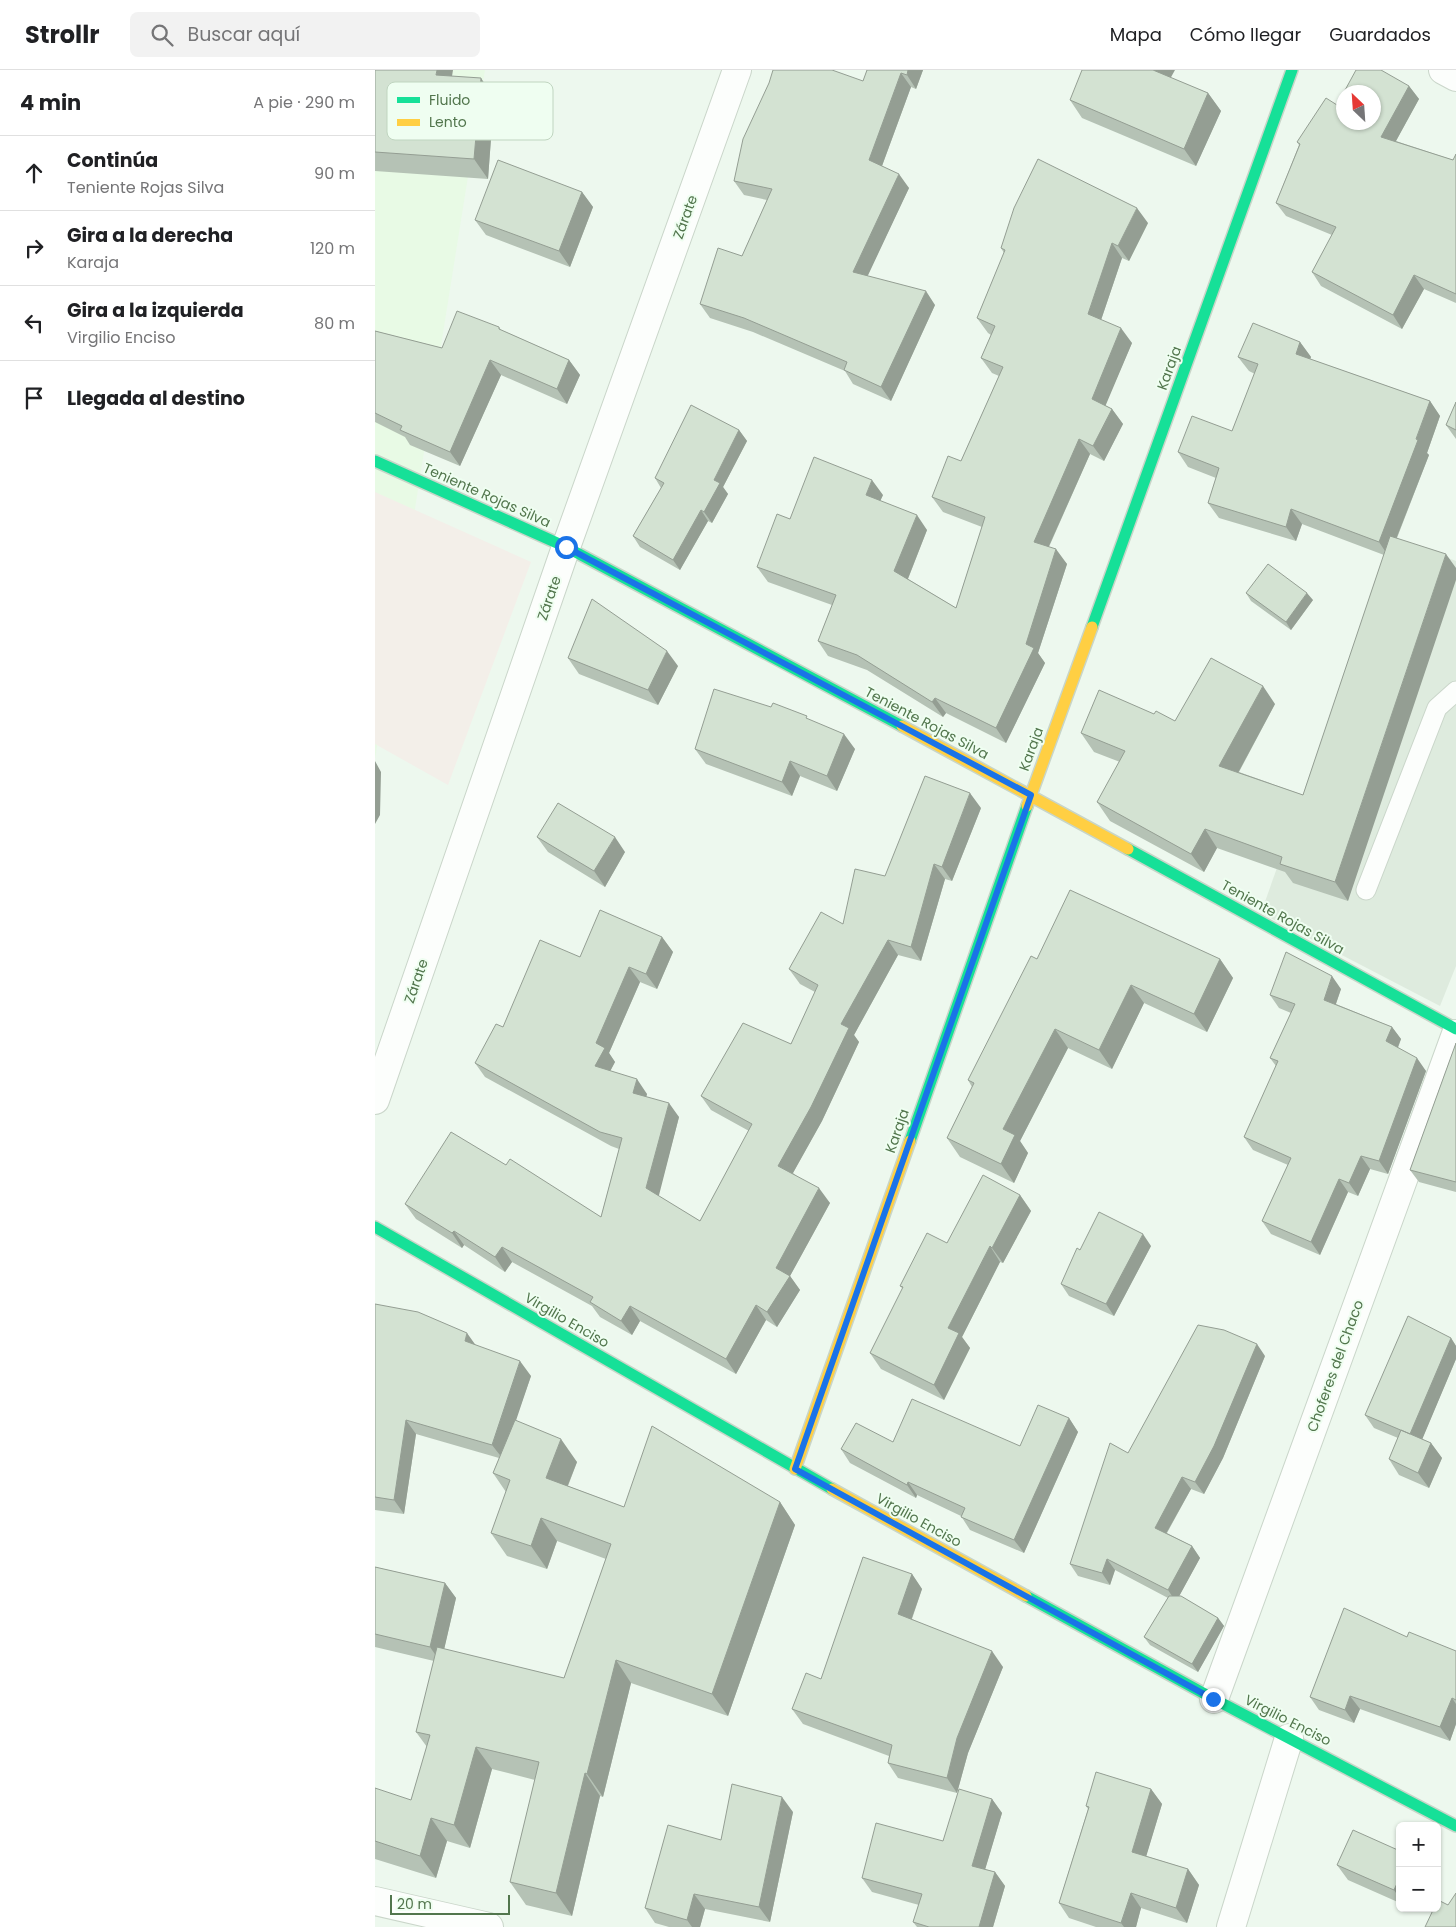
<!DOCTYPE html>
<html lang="es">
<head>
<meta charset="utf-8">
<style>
  :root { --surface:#fff; --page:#f2f2f2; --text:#202124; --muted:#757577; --line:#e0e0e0 }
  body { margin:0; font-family:Poppins,sans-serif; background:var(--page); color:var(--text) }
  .controls { position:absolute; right:15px; bottom:15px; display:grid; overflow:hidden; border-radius:8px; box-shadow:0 1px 4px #0004 }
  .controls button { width:45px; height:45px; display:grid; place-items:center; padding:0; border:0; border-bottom:1px solid var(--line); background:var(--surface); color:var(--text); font:25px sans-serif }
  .compass { position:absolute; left:961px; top:15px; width:45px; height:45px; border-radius:50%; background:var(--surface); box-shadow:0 1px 4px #0004; rotate:335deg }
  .scale { position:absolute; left:15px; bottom:12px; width:120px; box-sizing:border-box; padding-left:5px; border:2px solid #52764d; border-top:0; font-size:14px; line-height:18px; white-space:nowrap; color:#52764d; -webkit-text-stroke:4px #effef1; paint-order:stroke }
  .stop { position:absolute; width:15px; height:15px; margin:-11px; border:4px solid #1a73e8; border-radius:50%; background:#fff }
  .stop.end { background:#1a73e8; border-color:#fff; box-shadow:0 1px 5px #0008 }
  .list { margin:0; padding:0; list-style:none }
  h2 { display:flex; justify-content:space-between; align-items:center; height:65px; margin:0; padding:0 20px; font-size:21px }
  h2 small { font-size:16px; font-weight:400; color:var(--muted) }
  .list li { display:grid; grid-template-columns:32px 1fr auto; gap:15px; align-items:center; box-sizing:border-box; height:75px; padding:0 20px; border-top:1px solid var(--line) }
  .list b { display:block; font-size:19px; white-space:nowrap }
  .list p { margin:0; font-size:16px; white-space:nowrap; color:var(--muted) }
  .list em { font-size:16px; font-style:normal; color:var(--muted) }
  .icon { flex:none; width:28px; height:28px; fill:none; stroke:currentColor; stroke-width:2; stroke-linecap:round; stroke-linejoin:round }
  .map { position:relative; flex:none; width:1081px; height:1857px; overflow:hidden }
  header { display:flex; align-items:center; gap:30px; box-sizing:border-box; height:70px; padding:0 25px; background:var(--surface); border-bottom:1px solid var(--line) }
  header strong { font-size:24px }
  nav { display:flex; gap:28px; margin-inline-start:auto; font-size:18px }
  .search { width:350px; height:45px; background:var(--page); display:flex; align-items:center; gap:12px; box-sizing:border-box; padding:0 18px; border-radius:8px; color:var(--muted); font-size:19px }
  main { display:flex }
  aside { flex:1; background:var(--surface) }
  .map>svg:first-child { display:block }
  .commercial { fill:#e8fae5 }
  .industrial { fill:#deebde }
  .education { fill:#f3efe9 }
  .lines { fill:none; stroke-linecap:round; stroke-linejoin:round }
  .lane-casing { stroke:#cad6ca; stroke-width:21 }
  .street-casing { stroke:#cad6ca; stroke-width:30 }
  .fast-casing { stroke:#c8d5c8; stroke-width:14 }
  .slow-casing { stroke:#c8d5c8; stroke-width:14 }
  .lane { stroke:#fcfefc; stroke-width:19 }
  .street { stroke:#fcfefc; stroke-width:28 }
  .fast { stroke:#16e098; stroke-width:11 }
  .slow { stroke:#ffcf43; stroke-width:11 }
  .wall { fill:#b5c2b5 }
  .shaded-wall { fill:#949e93 }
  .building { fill:#d3e2d2; stroke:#949e93 }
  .route { stroke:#1a73e8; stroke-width:6 }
  .labels { text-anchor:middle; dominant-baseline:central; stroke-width:4; stroke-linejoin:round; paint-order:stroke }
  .street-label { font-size:14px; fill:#52764d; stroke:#effef1 }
  .key { fill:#effef1; stroke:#c0d5c0; stroke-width:1 }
  .key-label { font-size:14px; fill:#52764d }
</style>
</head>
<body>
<header>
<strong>Strollr</strong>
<div class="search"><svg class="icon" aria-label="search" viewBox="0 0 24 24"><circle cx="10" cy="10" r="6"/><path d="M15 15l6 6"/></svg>Buscar aquí</div>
<nav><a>Mapa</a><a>Cómo llegar</a><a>Guardados</a></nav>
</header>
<main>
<aside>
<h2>4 min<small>A pie · 290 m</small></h2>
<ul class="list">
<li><svg class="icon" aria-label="ahead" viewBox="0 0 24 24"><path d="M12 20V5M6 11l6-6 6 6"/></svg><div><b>Continúa</b><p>Teniente Rojas Silva</p></div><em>90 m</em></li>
<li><svg class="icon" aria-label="right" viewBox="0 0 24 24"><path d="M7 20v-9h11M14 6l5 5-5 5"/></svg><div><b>Gira a la derecha</b><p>Karaja</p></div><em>120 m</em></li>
<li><svg class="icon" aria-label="left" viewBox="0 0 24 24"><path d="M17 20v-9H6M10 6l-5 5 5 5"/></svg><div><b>Gira a la izquierda</b><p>Virgilio Enciso</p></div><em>80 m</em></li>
<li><svg class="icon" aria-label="arrive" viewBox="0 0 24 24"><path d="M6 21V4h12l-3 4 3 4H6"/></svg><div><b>Llegada al destino</b></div></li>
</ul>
</aside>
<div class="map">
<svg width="1081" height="1857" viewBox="0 0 1081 1857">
  <rect width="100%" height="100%" fill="#edf8ee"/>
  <!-- commercial -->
  <path class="commercial" d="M0,0H110L0,689Z"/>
  <!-- industrial -->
  <path class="industrial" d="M1019,468L1081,491V896L1065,936L886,843Z"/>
  <!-- education -->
  <path class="education" d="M0,422L156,492L73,715L0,674Z"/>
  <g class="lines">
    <!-- lane casing -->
    <g class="lane-casing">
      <path id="lane" d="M991,820L1062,638L1081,621"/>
    </g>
    <!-- street casing -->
    <g class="street-casing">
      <path id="street" d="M1068,0L1081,7
        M0,1030L191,477L362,0
        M839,1629L1081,964
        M0,1831L114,1857
        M856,1857L914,1668"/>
    </g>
    <!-- fast casing -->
    <g class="fast-casing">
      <path id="fast" d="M0,391L191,477L527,656
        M717,557L917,0
        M753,779L1081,959
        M535,1071L652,736
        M0,1157L457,1419
        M651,1526L839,1629L1081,1756"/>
    </g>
    <!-- slow casing -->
    <g class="slow-casing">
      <path id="slow" d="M527,656L753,779
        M652,736L717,557
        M420,1399L535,1071
        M457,1419L651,1526"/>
    </g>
    <!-- lane -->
    <use href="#lane" class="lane"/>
    <!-- street -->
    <use href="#street" class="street"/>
    <!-- fast -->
    <use href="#fast" class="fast"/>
    <!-- slow -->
    <use href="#slow" class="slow"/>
  </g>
  <!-- wall -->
  <path class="wall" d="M0,0L77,6L119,28L113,109L0,101Z
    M492,0H548L541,19L536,17L507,96L534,118L492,206L560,235L516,331L478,314L470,301L378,262L335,248L325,234L367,186L392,130L369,125L359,111L488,11Z
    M796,8L833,23L846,41L821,96L707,48L695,30Z
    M1034,16L1044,29L1021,71L1078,90L1081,84V233L1049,219L1027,259L946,216L937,202L957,165L911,146L901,133L924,75L922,72L962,35Z
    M207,122L218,137L195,197L111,165L100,150Z
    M773,153L754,191L747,188L726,250L757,273L730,335L737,339L748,354L729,391L715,384L674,477L692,494L663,583L670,593L631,673L571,643L568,647L492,600L453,586L443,571L457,535L393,512L382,497L415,449L508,425L505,431L552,460L533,509L581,538L607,457L568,442L557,427L586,391L624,306L617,303L606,288L616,265L613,263L602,248L629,183L626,178Z
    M124,257L126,260L194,290L205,305L192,334L126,305L85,396L35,375L30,367L0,352V261L67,278Z
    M925,272L936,287L935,289L1055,331L1065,346L1052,383L1054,385L1022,468L973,831L918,813L910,802L842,778L829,802L735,751L722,732L745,692L719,682L706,663L779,644L800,651L900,634L864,702L928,725L1009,485L927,454L921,471L844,448L833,433L841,408L813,397L803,382L857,361L880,304L874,301L863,287Z
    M1081,332V369L1071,355Z
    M364,360L372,371L348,417L353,424L337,453L333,451L305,500L265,477L258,466L286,418L280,408Z
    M871,523L938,530L916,560L876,531Z
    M193,588L303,596L283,635L204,604Z
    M435,650L480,679L462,721L425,706L417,726L331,694L320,679Z
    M606,738L577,811L570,809L546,891L523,885L479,965L484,972L447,1051L418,1103L455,1133L415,1206L425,1220L402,1257L391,1250L361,1304L265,1251L257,1265L225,1247L217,1236L137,1192L130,1202L89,1175L87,1178L41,1149L30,1134L131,1095L226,1147L244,1079L236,1076L110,1007L100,993L128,957L205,887L287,867L298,882L282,919L265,912L234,983L240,992L235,1001L272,1024L271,1027L304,1047L283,1126L325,1151L374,1061L336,1040L326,1026L416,974L440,922L425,914L414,899L468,854L510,806Z
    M162,767L250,782L230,817L173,782Z
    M662,889H845L858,908L832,962L769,933L737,999L693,978L645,1071L653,1083L639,1113L585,1087L572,1068L597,1017L593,1010Z
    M966,919L961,934L1017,957L1026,969L1023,978L1051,1001L1013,1104L995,1099L983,1126L973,1122L945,1185L896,1164L887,1151L913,1095L878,1080L869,1067L901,996L895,988L916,943L904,938L895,925Z
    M1081,973V1122L1044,1112L1035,1100Z
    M645,1125L656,1141L628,1193L625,1192L587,1267L595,1278L569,1330L506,1299L495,1283L528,1219L525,1216L572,1173Z
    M776,1176L739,1246L694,1226L686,1214L705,1180Z
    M0,1234L99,1274L156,1306L140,1351L202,1392L193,1416L249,1437L405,1432L420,1455L353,1646L256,1613L228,1727L225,1726L197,1846L151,1835L135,1812L160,1710L117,1699L95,1778L72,1771L61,1808L0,1789V1771L36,1730L52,1677L41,1662L59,1591L0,1577V1497L70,1513L81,1528L69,1579L189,1608L231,1489L182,1471L172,1499L132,1486L116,1463L131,1422L118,1403L124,1388L41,1364L29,1444L0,1440Z
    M1076,1268L1081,1276V1289L1047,1369L1056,1373L1067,1388L1054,1418L1024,1405L1014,1389L1023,1368L999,1358L990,1345Z
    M890,1286L848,1388L829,1424L816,1419L792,1463L817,1476L825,1488L804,1526L843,1548L849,1556L823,1602L775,1575L769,1567L793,1528L740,1500L735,1515L703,1506L695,1494L753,1383Z
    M694,1348L703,1362L649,1483L595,1460L586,1446L542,1425L541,1428L475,1393L466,1379L518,1372L645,1376Z
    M537,1504L547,1519L537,1549L628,1597L593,1683L582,1723L523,1708L513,1693L514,1686L428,1654L417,1639L446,1609Z
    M1032,1567L1081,1581V1654L1075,1671L985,1639L979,1653L944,1640L935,1627Z
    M776,1719L787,1734L771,1786L813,1799L824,1815L812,1853L766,1838L761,1857H721L694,1848L684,1833L713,1739L711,1736Z
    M617,1729L627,1743L610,1799L620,1802L630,1816L618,1857H542L538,1852L544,1835L497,1822L487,1808L568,1771Z
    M418,1742L395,1852L330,1839L325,1857H294L280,1853L270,1838L346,1770Z
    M1025,1781V1833L973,1810L962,1795Z"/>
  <!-- shaded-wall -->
  <path class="shaded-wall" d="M62,0H78L74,25L61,5Z
    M533,0H548L541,19L532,5Z
    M778,0H800L790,18Z
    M526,3L536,17L504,104L494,90Z
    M106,8L119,28L113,109L99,89Z
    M1034,16L1044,29L1016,80L1006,67Z
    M833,23L846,41L821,96L809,79Z
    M524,104L534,118L488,216L478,202Z
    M207,122L218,137L195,197L184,181Z
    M762,138L773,153L754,191L743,176Z
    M737,173L747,188L723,259L713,244Z
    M1039,205L1049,219L1027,259L1018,245Z
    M551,221L560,235L516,331L506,317Z
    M746,258L757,273L727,344L717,329Z
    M925,272L936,287L931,299L921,284Z
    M115,290L126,305L85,396L75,382Z
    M194,290L205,305L192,334L182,319Z
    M1055,331L1065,346L1052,383L1054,385L1014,487L1004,472Z
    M737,339L748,354L729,391L718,376Z
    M364,360L372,371L348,417L353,424L337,453L329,442L339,410Z
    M704,369L715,384L669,487L659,472Z
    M497,410L508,425L501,440L491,425Z
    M916,439L927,454L921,471L911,457Z
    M326,440L333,451L305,500L298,490Z
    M542,445L552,460L530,516L519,501Z
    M681,479L692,494L663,583L670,593L631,673L621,658L651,574Z
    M1071,484L1081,498V510L973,831L960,812Z
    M932,523L938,530L916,560L911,552Z
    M292,581L303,596L283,635L273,620Z
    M888,616L900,634L857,714L844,696Z
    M560,628L571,643L568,647L557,632Z
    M469,664L480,679L462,721L452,706Z
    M0,691L6,702L5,745L0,754Z
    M415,691L425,706L417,726L407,712Z
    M595,723L606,738L577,811L567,797Z
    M830,759L842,778L829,802L816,784Z
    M240,767L250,782L230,817L219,801Z
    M559,794L570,809L546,891L536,877Z
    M287,867L298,882L282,919L271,904Z
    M513,870L523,885L479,965L484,972L447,1051L414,1110L403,1096L466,954Z
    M845,889L858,908L832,962L819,944Z
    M254,897L265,912L234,983L240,992L230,1011L220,996L221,973Z
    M957,906L966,919L958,942L949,930Z
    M756,915L769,933L737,999L724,980Z
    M1017,957L1026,969L1020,984L1011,971Z
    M680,959L693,978L645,1071L653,1083L639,1113L626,1094L628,1059Z
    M1042,988L1051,1001L1013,1104L1004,1091Z
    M262,1009L272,1024L268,1038L258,1023Z
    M294,1033L304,1047L282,1133L271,1118Z
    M986,1086L995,1099L983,1126L974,1113Z
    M964,1109L973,1122L945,1185L936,1172Z
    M444,1118L455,1133L415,1206L425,1220L402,1257L392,1242L401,1198Z
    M645,1125L656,1141L628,1193L617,1178Z
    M79,1161L89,1175L87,1178L77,1163Z
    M768,1164L776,1176L739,1246L731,1234Z
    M615,1176L625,1192L587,1267L595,1278L569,1330L559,1315L573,1258Z
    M127,1177L137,1192L130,1202L120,1187Z
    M381,1235L391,1250L361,1304L351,1289Z
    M255,1236L265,1251L257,1265L246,1251Z
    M92,1263L102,1277L90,1271Z
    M1076,1268L1081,1276V1289L1044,1377L1035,1364Z
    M882,1274L890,1286L848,1388L829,1424L820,1412Z
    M145,1291L156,1306L128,1389L117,1375Z
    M694,1348L703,1362L649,1483L639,1470Z
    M31,1350L41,1364L29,1444L19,1430Z
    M186,1369L202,1392L187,1430L171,1408Z
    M1056,1373L1067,1388L1054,1418L1043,1403Z
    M807,1407L816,1419L788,1469L780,1458Z
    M533,1412L542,1425L541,1428L532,1415Z
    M405,1432L420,1455L353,1646L337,1624Z
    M166,1448L182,1471L172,1499L156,1476Z
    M817,1476L825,1488L801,1532L793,1520Z
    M732,1489L740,1500L735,1515L727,1503Z
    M537,1504L547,1519L533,1559L523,1544Z
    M70,1513L81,1528L66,1593L55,1577Z
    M843,1548L849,1556L823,1602L817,1594Z
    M617,1581L628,1597L593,1683L582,1723L572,1708L582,1668Z
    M241,1590L256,1613L228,1727L212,1704Z
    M975,1626L985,1639L979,1653L970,1640Z
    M1077,1628L1081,1634V1654L1075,1671L1065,1657Z
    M101,1677L117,1699L95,1778L79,1755Z
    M210,1703L225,1726L197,1846L181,1823Z
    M776,1719L787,1734L768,1797L757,1782Z
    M407,1727L418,1742L395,1852L384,1837Z
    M617,1729L627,1743L607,1810L597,1796Z
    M56,1748L72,1771L61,1808L45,1786Z
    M813,1799L824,1815L812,1853L801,1838Z
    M620,1802L630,1816L618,1857H604Z
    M1025,1807V1829L1019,1820Z
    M756,1823L766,1838L761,1857H749L746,1853Z
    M319,1824L330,1839L325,1857H317L312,1850Z"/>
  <!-- building -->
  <path class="building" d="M0,0H62L61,5L106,8L99,89L0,82Z
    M398,0H457L488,11L492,0H533L532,5L526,3L494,90L524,104L478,202L551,221L506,317L469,300L472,292L369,248L325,234L343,178L367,186L397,119L359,111L368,69L394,13Z
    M707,0H778L833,23L809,79L695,30Z
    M981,0H1006L1034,16L1006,67L1078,90L1081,84V224L1039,205L1018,245L937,202L961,157L901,133L925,74L922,72L951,28L962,35L968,23V52H998V22H969Z
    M663,89L762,138L743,176L737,173L713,244L746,258L717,329L737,339L718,376L704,369L659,472L681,479L651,574L659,578L621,658L560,628L557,632L482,585L443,571L461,525L382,497L402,444L415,449L439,387L497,410L491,425L542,445L519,501L581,538L610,447L557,427L573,386L586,391L628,297L606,288L620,256L602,248L630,180L626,178L639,138Z
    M123,90L207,122L184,181L100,150Z
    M82,241L124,257V259L194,290L182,319L115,290L75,382L25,360L27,356L0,343V261L67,278Z
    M878,253L925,272L921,284L1055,331L1041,369L1043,370L1004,472L916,439L911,457L833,433L844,398L803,382L817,346L857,361L883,294L863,287Z
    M1081,332V360L1071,355Z
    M316,335L364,360L339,410L345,413L329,442L326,440L298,490L258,466L289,413L280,408Z
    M1015,466L1071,484L960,812L905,794L907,787L830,759L816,784L722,732L750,681L706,663L724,620L779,644L781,641L800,651L836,588L888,616L844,696L928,725Z
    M893,494L932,523L911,552L871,523Z
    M217,529L292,581L273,620L193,588Z
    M339,619L396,637L398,633L432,646L431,648L469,664L452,706L415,691L407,712L320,679Z
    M550,706L595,723L567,797L559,794L536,877L513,870L466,954L474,958L436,1037L403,1096L444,1118L401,1198L415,1206L392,1242L381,1235L351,1289L255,1236L246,1251L215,1232L218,1227L127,1177L120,1187L79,1161L77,1163L30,1134L76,1062L131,1095L135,1089L226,1147L247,1068L225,1062L100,993L121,954L128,957L165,870L205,887L225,840L287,867L271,904L254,897L221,973L230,978L220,996L262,1009L258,1023L294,1033L271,1118L325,1151L377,1054L326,1026L368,953L416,974L443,915L414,899L446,842L468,854L480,799L510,806Z
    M183,733L240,767L219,801L162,767Z
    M695,820L845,889L819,944L756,915L724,980L680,959L628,1059L640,1065L626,1094L572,1068L599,1013L593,1010L656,886L662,889Z
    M911,882L957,906L949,930L1017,957L1011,971L1042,988L1004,1091L986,1086L974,1113L964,1109L936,1172L887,1151L916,1088L869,1067L903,991L895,988L920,934L895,925Z
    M1081,973V1112L1035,1100Z
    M608,1105L645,1125L617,1178L615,1176L573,1258L584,1263L559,1315L495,1283L528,1217L525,1216L552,1163L572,1173Z
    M724,1142L768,1164L731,1234L686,1214L702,1178L705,1180Z
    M0,1234L43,1242L92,1263L90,1271L145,1291L117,1375L31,1350L19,1430L0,1427Z
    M1033,1246L1076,1268L1035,1364L990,1345Z
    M823,1255L849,1260L882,1274L839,1376L820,1412L807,1407L780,1458L817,1476L793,1520L732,1489L727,1503L695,1494L735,1373L753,1383Z
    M537,1329L645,1376L663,1335L694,1348L639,1470L586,1447L590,1438L533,1412L532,1415L466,1379L481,1353L518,1372Z
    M140,1350L186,1369L171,1408L249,1437L277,1356L405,1432L337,1624L241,1590L212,1704L210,1703L181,1823L135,1812L164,1692L101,1677L79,1755L56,1748L45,1786L0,1771V1718L36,1730L55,1665L41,1662L62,1577L189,1608L236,1474L166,1448L156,1476L116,1463L135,1410L118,1403Z
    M1026,1360L1056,1373L1043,1403L1014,1389Z
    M488,1487L537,1504L523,1544L617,1581L582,1668L572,1708L513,1693L517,1675L417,1639L431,1603L446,1609Z
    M0,1497L70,1513L55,1577L0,1564Z
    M794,1526H806L843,1548L817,1594L769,1567Z
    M969,1538L1032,1567L1034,1562L1081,1581V1630L1077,1628L1065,1657L975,1626L970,1640L935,1627Z
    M721,1702L776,1719L757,1782L813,1799L801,1838L756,1823L746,1853L684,1833L714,1737L711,1736Z
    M357,1714L407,1727L384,1837L319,1824L312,1850L270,1838L293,1755L346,1770Z
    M584,1719L617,1729L597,1796L620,1802L604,1857H554L538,1852L547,1824L487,1808L501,1753L568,1771Z
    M978,1760L1025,1781V1807L1019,1820L962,1795Z
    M1081,1823V1857H1050L1059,1838H1062V1832L1063,1830L1073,1835Z"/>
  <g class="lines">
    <!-- route -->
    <path class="route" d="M191,477L656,725L420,1399L838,1629"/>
  </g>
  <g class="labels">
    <!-- street labels -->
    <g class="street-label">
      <text transform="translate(310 147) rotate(-70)">Zárate</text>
      <text transform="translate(794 298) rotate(-70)">Karaja</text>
      <text transform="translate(112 425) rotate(24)">Teniente Rojas Silva</text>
      <text transform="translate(174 528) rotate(-71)">Zárate</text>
      <text transform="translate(552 653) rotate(28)">Teniente Rojas Silva</text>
      <text transform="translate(656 679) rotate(-70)">Karaja</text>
      <text transform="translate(908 847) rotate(29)">Teniente Rojas Silva</text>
      <text transform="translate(41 911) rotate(-71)">Zárate</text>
      <text transform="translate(522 1061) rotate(-71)">Karaja</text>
      <text transform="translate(192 1250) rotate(30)">Virgilio Enciso</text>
      <text transform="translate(960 1296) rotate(-70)">Choferes del Chaco</text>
      <text transform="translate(544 1450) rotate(29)">Virgilio Enciso</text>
      <text transform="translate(913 1650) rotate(27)">Virgilio Enciso</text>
    </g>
  </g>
  <!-- legend -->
  <rect x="12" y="12" width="166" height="58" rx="8" class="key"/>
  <rect x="22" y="27" width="23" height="6" fill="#16e098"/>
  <rect x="22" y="49" width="23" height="7" fill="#ffcf43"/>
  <g class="key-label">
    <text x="54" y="35">Fluido</text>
    <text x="54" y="57">Lento</text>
  </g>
</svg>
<div class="controls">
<button>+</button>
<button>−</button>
</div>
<svg class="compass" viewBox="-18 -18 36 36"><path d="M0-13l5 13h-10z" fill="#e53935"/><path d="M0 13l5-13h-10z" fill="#757577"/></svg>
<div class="scale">20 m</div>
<div class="stop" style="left:191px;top:477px"></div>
<div class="stop end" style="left:838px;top:1629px"></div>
</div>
</main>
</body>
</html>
